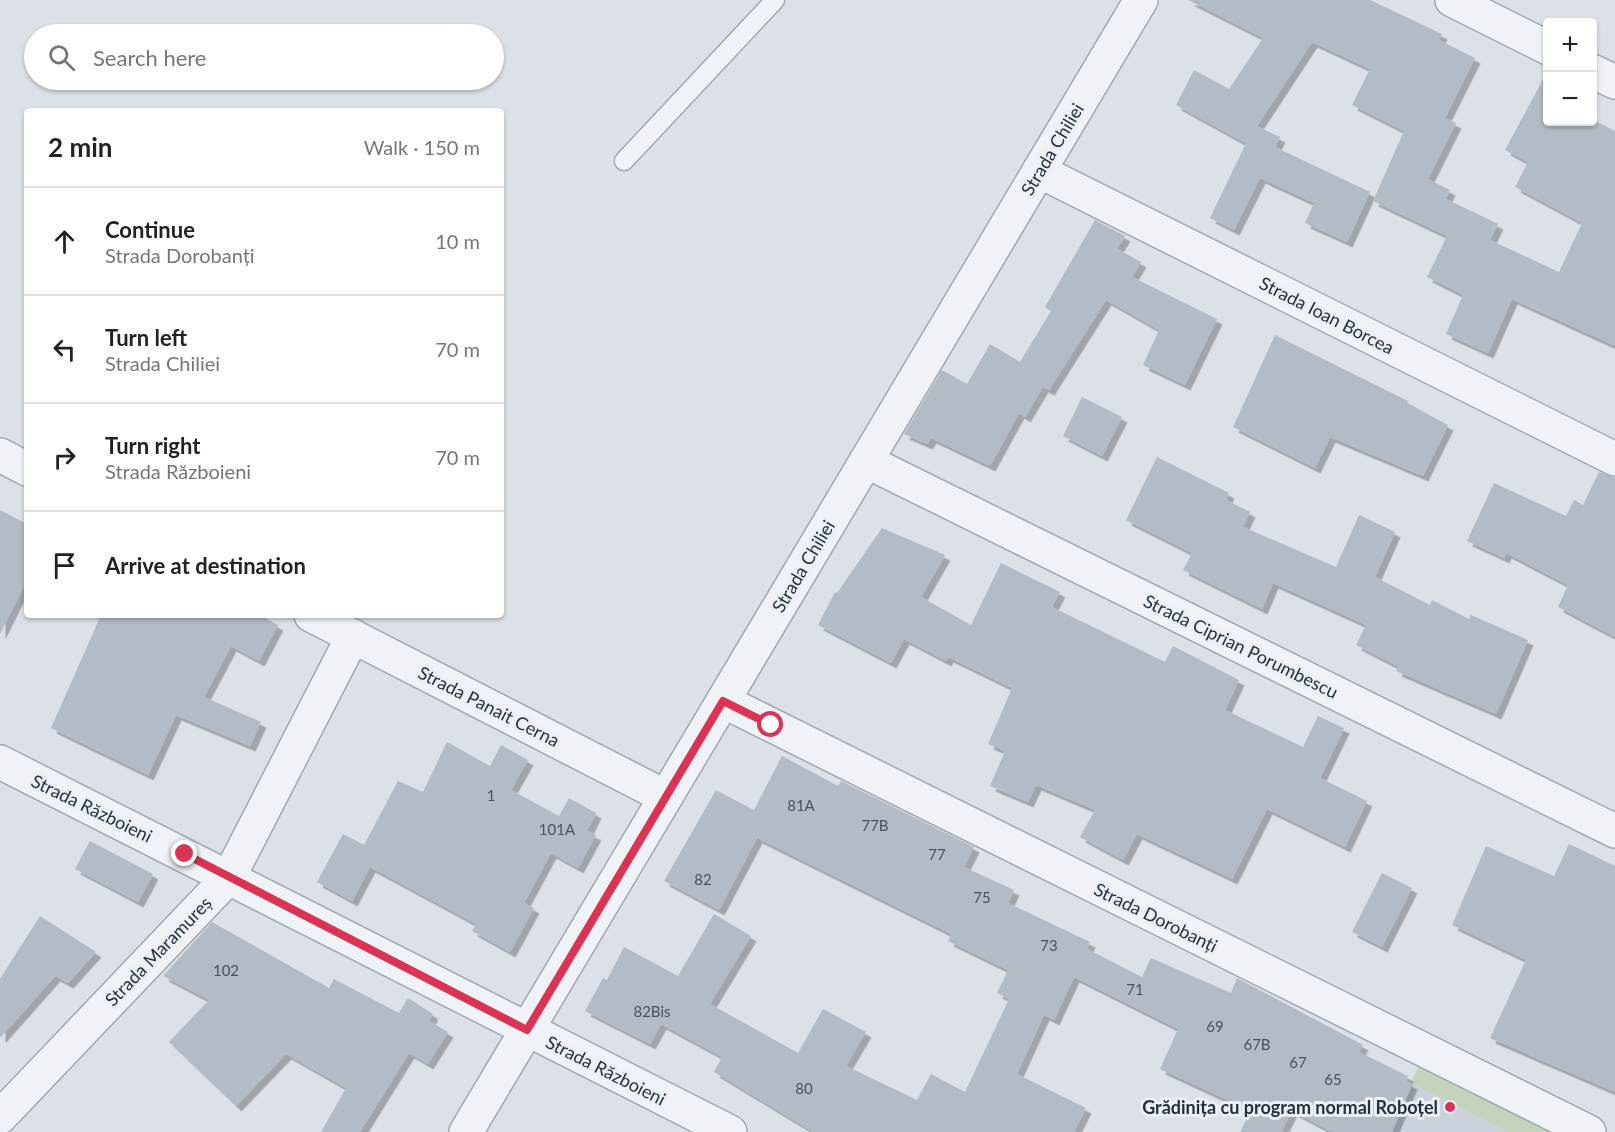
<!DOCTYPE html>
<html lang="en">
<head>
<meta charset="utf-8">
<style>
  :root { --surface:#fff; --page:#f2f2f2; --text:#222; --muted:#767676; --line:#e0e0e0 }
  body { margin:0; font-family:Lato,sans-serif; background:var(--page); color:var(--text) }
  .controls { position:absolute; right:18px; top:18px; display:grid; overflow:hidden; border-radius:6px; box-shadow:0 2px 4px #0004 }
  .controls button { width:54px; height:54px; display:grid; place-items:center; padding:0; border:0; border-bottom:2px solid var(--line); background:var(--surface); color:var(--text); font:30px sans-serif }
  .stop { position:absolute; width:18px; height:18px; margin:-14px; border:4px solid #db3354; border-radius:50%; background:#fff }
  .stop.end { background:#db3354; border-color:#fff; box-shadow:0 2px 6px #0008 }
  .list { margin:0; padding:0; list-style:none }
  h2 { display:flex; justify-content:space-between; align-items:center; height:78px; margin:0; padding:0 24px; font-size:26px }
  h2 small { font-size:20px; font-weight:400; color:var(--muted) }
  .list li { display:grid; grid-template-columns:39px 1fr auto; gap:18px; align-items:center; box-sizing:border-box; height:108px; padding:0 24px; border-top:2px solid var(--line) }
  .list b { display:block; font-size:22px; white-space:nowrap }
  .list p { margin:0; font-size:20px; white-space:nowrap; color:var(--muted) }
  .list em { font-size:20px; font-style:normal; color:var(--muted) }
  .icon { flex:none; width:33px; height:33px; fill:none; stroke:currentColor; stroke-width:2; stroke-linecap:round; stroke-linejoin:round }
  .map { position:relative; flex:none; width:1615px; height:1132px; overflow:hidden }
  .search { position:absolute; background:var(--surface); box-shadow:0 2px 4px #0004; left:24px; top:24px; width:480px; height:66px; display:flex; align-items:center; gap:15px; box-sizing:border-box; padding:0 21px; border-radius:33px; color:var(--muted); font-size:22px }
  .panel { position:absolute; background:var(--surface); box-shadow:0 2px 4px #0004; left:24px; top:108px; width:480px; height:510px; border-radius:6px }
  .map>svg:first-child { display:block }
  .built { fill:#cad1da }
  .green { fill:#c3d3bc }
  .building { fill:#b3bbc5; filter:url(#shadow) }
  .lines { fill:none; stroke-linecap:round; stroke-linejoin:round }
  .service-casing { stroke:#a1a8b2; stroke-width:21 }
  .minor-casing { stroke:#a1a8b2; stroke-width:36 }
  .tertiary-casing { stroke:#a1a8b2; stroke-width:36 }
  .service { stroke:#eff2f6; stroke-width:18 }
  .minor { stroke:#eff2f6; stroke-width:33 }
  .tertiary { stroke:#eff2f6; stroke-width:33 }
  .route { stroke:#db3354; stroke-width:8 }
  .poi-dot { fill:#db3354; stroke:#ecf0f6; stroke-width:2 }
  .labels { text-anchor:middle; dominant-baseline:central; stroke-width:6; stroke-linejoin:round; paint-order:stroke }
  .number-label { font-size:15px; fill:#485361 }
  .street-label { font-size:18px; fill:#243040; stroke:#ecf0f6 }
  .poi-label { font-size:18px; font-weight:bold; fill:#243040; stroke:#ecf0f6; text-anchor:end }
</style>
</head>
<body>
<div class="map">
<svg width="1615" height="1132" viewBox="0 0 1615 1132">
  <defs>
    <filter id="shadow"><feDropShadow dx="5.5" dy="5.5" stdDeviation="0" flood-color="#0004"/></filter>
  </defs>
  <rect width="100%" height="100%" fill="#dce1e8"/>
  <!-- built -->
  <path class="built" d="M1419,1066L1550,1132H1386Z"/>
  <!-- green -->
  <path class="green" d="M1419,1066L1550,1132H1509L1411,1083Z"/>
  <!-- building -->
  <path class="building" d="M1188,0H1370L1442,34L1439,40L1475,58L1445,118L1456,123L1428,179L1450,190L1446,199L1498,224L1490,240L1559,272L1582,223L1515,187L1528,162L1505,150L1548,70V122H1597L1615,131V346L1512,299L1488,353L1446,334L1463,295L1427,277L1447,236L1373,201L1404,131L1352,105L1370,69L1312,42L1257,126L1280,137L1275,147L1370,192L1347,242L1305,223L1314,203L1260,178L1234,230L1210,218L1249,137L1245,143L1176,105L1194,70L1229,89L1263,38Z
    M1095,220L1125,236L1117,249L1141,262L1132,277L1217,319L1185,385L1143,365L1159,330L1106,300L1049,390L1043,387L1025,417L1019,413L990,466L931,438L927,444L904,434L942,370L967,384L990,344L1020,362L1051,311L1045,307Z
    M1275,335L1408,401L1407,403L1448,425L1423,476L1330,437L1315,468L1233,427Z
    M1082,397L1122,417L1102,456L1063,436Z
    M1157,457L1229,493L1226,500L1250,512L1243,527L1336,567L1359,515L1395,532L1375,577L1430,605L1432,600L1469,619L1471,615L1528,640L1496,714L1396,671L1399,667L1356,645L1366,625L1273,583L1262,609L1183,570L1192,553L1126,520Z
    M1599,472L1615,478V637L1558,607L1568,585L1506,553L1504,558L1467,541L1494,483L1566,516L1574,500L1583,505Z
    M0,510L27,524V580L0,634Z
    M882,528L945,555L921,597L971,625L1001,563L1060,592L1052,607L1165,662L1173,646L1239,680L1225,710L1303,747L1318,716L1344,728L1320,778L1367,801L1345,847L1267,809L1232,879L1137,834L1123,860L1080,837L1095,810L1036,785L1028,802L990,786L1005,751L988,744L1012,688L948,657L946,661L904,639L891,663L818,625L835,592L837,593Z
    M101,615H259L278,625L259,661L231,646L204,697L261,722L250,746L176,715L148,775L51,728Z
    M447,742L490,766L501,745L528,760L511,790L559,816L569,798L596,813L587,831L596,835L578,868L551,853L524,903L534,908L510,952L472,931L476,924L370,867L352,901L317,882L343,834L364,845L398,781L423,792Z
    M782,756L838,786L841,781L974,847L964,867L1014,890L1008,903L1090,942L1087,949L1142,977L1151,958L1231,993L1237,978L1363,1045L1359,1052L1408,1076L1406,1081L1412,1084L1392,1132H1332L1292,1111L1281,1132H1240L1251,1111L1160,1069L1178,1029L1074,977L1054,1020L1044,1015L1017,1074L1086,1108L1074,1132H813L714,1072L722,1057L661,1024L650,1044L585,1011L603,978L607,980L624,947L678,976L714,914L751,936L710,1004L798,1053L823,1009L866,1032L846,1066L917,1100L931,1074L965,1092L1009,999L997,993L1008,970L948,941L951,934L757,838L719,910L664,881L716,790L754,810Z
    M90,841L153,874L138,902L75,869Z
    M1569,844L1615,866V1092L1490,1038L1526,960L1452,925L1486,846L1554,876Z
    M1382,873L1412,888L1382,947L1352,932Z
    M40,916L96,952L68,983L55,976L0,1038V979Z
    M212,922L329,988L334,979L399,1013L408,998L433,1014L429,1021L448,1032L428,1064L409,1053L360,1132H321L346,1088L286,1054L236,1106L169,1042L209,1000L163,976Z"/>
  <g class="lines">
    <!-- service casing -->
    <g class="service-casing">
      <path id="service" d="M624,161L775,0"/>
    </g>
    <!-- minor casing -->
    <g class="minor-casing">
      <path id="minor" d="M1452,0L1548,48
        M1592,71L1615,82
        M1039,171L1615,459
        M866,461L1615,831
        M723,701L1589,1132
        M0,762L730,1132"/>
    </g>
    <!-- tertiary casing -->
    <g class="tertiary-casing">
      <path id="tertiary" d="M0,455L27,469
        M311,615L666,797
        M0,1117L229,877L353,636
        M466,1132L1141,0"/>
    </g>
    <!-- service -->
    <use href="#service" class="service"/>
    <!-- minor -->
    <use href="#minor" class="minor"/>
    <!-- tertiary -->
    <use href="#tertiary" class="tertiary"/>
  </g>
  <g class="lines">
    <!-- route -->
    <path class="route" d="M185,854L527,1030L723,701L771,725"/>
  </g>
  <!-- markers -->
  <circle class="poi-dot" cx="1450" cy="1107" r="6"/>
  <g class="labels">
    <!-- number labels -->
    <g class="number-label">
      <text x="491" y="795">1</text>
      <text x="801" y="805">81A</text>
      <text x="875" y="825">77B</text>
      <text x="557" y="829">101A</text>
      <text x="937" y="854">77</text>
      <text x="703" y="879">82</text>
      <text x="982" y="897">75</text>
      <text x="1049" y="945">73</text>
      <text x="226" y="970">102</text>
      <text x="1135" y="989">71</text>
      <text x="652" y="1011">82Bis</text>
      <text x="1215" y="1026">69</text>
      <text x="1257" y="1044">67B</text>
      <text x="1298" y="1062">67</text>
      <text x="1333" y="1079">65</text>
      <text x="804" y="1088">80</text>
    </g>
    <!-- street labels -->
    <g class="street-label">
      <text transform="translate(1052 149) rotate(-59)">Strada Chiliei</text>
      <text transform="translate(1327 315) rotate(27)">Strada Ioan Borcea</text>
      <text transform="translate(803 566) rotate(-59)">Strada Chiliei</text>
      <text transform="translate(1241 646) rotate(26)">Strada Ciprian Porumbescu</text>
      <text transform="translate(489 706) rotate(27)">Strada Panait Cerna</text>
      <text transform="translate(92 808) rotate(26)">Strada Războieni</text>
      <text transform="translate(1156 917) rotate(26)">Strada Dorobanți</text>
      <text transform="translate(158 951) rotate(-46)">Strada Maramureș</text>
      <text transform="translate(606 1070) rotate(27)">Strada Războieni</text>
    </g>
    <!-- poi labels -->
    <g class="poi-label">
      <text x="1438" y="1107">Grădinița cu program normal Roboțel</text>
    </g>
  </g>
</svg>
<div class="controls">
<button>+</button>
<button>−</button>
</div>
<div class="stop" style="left:771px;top:725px"></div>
<div class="stop end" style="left:185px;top:854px"></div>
<div class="search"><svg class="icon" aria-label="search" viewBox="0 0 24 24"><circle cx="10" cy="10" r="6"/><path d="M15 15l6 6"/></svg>Search here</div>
<section class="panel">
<h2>2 min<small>Walk · 150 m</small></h2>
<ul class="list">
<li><svg class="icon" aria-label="ahead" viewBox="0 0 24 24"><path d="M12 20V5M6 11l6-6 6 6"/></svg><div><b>Continue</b><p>Strada Dorobanți</p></div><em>10 m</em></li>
<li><svg class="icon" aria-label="left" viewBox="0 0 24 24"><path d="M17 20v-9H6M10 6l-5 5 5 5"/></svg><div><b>Turn left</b><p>Strada Chiliei</p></div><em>70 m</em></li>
<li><svg class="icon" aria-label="right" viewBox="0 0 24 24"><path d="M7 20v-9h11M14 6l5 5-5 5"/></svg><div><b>Turn right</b><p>Strada Războieni</p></div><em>70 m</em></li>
<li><svg class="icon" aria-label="arrive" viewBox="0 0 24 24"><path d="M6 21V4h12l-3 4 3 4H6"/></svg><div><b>Arrive at destination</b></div></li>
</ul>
</section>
</div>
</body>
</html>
